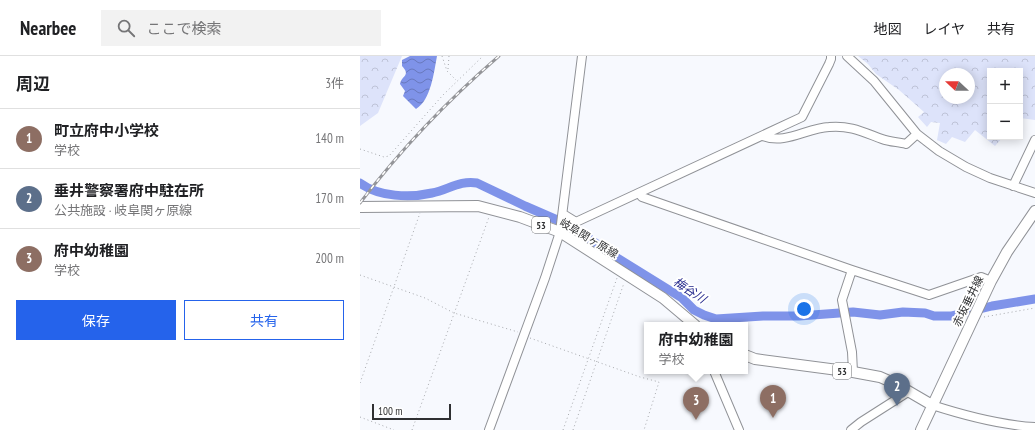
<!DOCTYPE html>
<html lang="ja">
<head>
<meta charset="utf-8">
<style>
  :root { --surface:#fff; --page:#f2f2f2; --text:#202124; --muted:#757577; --line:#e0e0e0; --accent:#2563eb }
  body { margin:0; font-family:"PT Sans Narrow","Noto Sans JP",sans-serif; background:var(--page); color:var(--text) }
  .controls { position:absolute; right:12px; top:12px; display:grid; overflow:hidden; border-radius:0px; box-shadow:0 2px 10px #0003 }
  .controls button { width:36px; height:36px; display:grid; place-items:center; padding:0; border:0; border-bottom:1px solid var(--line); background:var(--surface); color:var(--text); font:20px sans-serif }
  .compass { position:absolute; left:579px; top:12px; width:36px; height:36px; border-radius:50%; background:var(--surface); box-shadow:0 2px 10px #0003; rotate:292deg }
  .scale { position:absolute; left:12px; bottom:10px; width:79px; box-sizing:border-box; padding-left:4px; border:2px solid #2f3032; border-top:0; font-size:11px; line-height:14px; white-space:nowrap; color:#2f3032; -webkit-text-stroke:3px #fff; paint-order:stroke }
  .you { position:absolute; left:444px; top:253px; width:14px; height:14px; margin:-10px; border:3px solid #fff; border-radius:50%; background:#1a73e8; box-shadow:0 0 0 6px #1a73e833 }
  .badge { display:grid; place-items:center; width:26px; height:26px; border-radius:50%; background:var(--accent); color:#fff; font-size:13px; font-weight:700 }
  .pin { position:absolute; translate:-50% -33px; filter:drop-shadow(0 1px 2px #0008) }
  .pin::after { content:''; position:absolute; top:21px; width:14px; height:12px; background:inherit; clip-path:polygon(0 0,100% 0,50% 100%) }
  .popup { position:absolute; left:284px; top:266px; width:104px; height:52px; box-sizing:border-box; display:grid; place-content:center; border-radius:0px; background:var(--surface); filter:drop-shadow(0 1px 3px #0005); font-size:13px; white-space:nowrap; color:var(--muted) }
  .popup b { font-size:15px; color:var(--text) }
  .popup::after { content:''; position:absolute; left:50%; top:100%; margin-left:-8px; border:8px solid transparent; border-top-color:var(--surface) }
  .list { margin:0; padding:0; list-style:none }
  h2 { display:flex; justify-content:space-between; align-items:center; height:52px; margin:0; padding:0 16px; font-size:17px }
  h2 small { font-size:13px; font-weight:400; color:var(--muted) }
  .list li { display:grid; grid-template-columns:26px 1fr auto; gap:12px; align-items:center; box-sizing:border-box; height:60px; padding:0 16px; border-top:1px solid var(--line) }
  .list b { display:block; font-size:15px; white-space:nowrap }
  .list p { margin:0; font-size:13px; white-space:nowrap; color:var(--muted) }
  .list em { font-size:13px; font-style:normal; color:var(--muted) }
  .actions { display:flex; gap:8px; padding:12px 16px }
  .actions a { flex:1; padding:9px 0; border:1px solid var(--accent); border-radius:0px; text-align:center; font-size:14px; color:var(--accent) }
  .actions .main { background:var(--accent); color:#fff }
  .icon { flex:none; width:22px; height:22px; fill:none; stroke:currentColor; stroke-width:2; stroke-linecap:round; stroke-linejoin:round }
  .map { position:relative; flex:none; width:675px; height:374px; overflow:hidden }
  header { display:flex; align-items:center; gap:24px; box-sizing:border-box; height:56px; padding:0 20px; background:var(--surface); border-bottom:1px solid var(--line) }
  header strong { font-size:19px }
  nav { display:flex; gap:22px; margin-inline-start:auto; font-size:14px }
  .search { width:280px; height:36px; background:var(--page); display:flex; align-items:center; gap:10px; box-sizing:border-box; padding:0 14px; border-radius:0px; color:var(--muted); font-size:15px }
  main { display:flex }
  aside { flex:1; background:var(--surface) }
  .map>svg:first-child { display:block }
  .forest { fill:url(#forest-crowns); fill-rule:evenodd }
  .water { fill:url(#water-waves) }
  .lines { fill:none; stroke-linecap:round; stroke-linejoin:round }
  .river { stroke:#7f93e9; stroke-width:9 }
  .minor-casing { stroke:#909297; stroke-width:10 }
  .major-casing { stroke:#909297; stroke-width:12 }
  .path { stroke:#a6a8ac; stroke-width:1; stroke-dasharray:1 3; stroke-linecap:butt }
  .minor { stroke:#fff; stroke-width:8 }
  .major { stroke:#fff; stroke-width:10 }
  .rail-casing { stroke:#949599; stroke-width:3 }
  .rail { stroke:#fff; stroke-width:1.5; stroke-dasharray:4.5; stroke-linecap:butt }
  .labels { text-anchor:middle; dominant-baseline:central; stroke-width:4; stroke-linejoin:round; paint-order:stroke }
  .shield { fill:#fff; stroke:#6d6e70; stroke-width:1 }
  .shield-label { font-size:10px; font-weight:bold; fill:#2f3032 }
  .street-label { font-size:11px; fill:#2f3032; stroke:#fff }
  .water-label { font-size:12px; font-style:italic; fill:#262a8d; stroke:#fff }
</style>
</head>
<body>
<header>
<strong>Nearbee</strong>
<div class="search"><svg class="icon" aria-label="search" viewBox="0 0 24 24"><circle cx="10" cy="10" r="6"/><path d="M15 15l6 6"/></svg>ここで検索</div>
<nav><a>地図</a><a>レイヤ</a><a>共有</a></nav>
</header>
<main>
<aside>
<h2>周辺<small>3件</small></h2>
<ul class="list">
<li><span class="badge" style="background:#8d6e63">1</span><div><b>町立府中小学校</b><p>学校</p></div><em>140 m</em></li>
<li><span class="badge" style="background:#5c6f8a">2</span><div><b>垂井警察署府中駐在所</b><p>公共施設 · 岐阜関ヶ原線</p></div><em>170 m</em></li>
<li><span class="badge" style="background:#8d6e63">3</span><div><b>府中幼稚園</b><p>学校</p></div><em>200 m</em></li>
</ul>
<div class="actions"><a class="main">保存</a><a>共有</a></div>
</aside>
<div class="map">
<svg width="675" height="374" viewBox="0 0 675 374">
  <defs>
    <pattern id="forest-crowns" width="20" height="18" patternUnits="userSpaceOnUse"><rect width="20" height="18" fill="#dde3fa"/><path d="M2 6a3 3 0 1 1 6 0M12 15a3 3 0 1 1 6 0" fill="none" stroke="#bec3d7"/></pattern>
    <pattern id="water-waves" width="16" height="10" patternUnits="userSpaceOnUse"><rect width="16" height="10" fill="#7f93e9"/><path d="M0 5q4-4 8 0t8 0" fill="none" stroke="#6878bd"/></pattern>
  </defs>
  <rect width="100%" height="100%" fill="#f7f9fe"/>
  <!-- forest -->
  <path class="forest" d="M0,0H42L18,57L0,70Z
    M498,0H675V64L660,62V15H630V81H643L635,90L615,74L605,86L592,81L586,88L577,84L580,67L571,66L567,71L558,61L564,56L539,34L516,18L508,8ZM585,18H609V42H585Z"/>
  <!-- water -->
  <path class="water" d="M50,0H77C74,16 71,44 56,53L43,40L45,35L40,28C42,19 51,20 42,10V4Z"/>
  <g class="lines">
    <!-- river -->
    <path class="river" d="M0,127C19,141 50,142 72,137C88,134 100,124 117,127L165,150L211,170L254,200L322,242L334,254L344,259L356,263L403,260H439L493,256L520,259L543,256L565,257L574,260H591L632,250L675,243"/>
    <!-- minor casing -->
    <g class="minor-casing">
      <path id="minor" d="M487,0L514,25L557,78L579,95L606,111L630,122L675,137
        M403,80C425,89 447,72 469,71C490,69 503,76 522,83C530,86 539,86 546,88L557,78
        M653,130L675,84
        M279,137L282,141L492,214L569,239L621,221L631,225
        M203,158L216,166L442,61L469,8L471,3V0
        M492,214L482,244L492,296L493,316
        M354,315L379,374
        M572,349C606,360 640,369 675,371
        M129,374L185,222L200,176L222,0
        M491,374L501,366L548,336"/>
    </g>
    <!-- major casing -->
    <g class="major-casing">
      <path id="major" d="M0,151L118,150L160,161L200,176L303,242L335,269
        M385,299L395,303L493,316L520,321L536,328L572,349
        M561,374L631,225L647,196L675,155"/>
    </g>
    <!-- path -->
    <path class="path" d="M82,0L87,15L96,24
      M88,13L89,0
      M0,93L24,101L29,100L83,39L123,0
      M0,219L65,242L94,257L158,276
      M624,261L675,252
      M170,282L280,321L299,326L284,374
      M0,327L60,157
      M0,361L34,374
      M52,374L129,161
      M203,374L257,222
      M213,374L264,227"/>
    <!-- minor -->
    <use href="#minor" class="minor"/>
    <!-- major -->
    <use href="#major" class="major"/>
    <!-- rail casing -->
    <g class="rail-casing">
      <path id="rail" d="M0,147C41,93 88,44 139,0"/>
    </g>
    <!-- rail -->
    <use href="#rail" class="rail"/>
  </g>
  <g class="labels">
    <!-- shield labels -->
    <g class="shield">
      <rect x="172" y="161" width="18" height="16" rx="3"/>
      <rect x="473" y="307" width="18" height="16" rx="3"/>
    </g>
    <g class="shield-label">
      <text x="181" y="169">53</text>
      <text x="482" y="315">53</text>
    </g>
    <!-- street labels -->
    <g class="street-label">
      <text transform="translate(229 182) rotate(31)">岐阜関ヶ原線</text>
      <text transform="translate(608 245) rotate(-64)">赤坂垂井線</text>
    </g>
    <!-- water labels -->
    <g class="water-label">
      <text transform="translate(330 234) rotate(34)">梅谷川</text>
    </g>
  </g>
</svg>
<div class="controls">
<button>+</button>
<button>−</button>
</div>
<svg class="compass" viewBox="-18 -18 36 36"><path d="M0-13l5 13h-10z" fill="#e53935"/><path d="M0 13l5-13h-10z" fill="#757577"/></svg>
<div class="scale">100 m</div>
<div class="you"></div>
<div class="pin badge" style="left:413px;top:362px;background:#8d6e63">1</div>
<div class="pin badge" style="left:537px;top:350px;background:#5c6f8a">2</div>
<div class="pin badge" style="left:336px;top:364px;background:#8d6e63">3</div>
<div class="popup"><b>府中幼稚園</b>学校</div>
</div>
</main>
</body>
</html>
